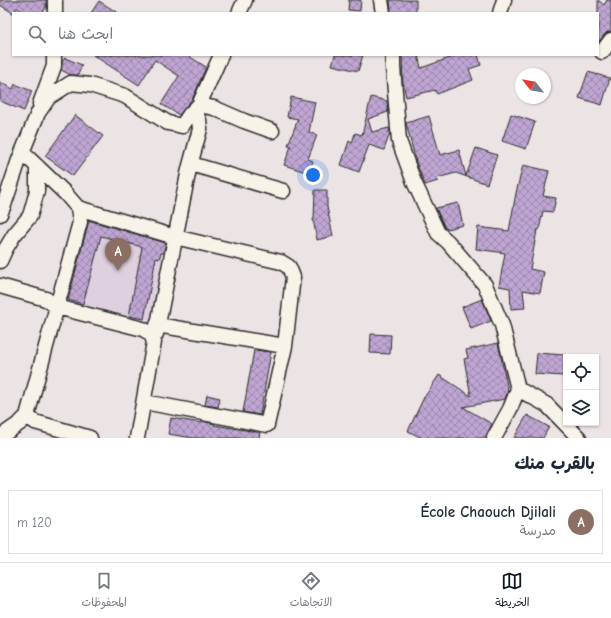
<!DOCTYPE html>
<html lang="ar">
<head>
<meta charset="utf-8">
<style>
  :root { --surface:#fff; --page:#f2f2f3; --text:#1f2937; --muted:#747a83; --line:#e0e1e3; --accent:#111827 }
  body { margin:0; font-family:"Comic Neue","Playpen Sans Arabic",sans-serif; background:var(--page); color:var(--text); direction:rtl }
  .controls { position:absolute; right:12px; bottom:12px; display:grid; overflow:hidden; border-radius:0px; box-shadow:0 1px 3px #0004 }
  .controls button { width:36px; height:36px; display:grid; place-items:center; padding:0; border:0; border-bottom:1px solid var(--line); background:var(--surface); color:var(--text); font:20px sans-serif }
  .compass { position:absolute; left:515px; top:68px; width:36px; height:36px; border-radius:50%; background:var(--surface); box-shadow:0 1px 3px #0004; rotate:301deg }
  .you { position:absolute; left:313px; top:175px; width:14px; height:14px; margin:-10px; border:3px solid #fff; border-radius:50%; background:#1a73e8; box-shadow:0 0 0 6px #1a73e833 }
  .badge { display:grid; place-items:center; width:26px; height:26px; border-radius:50%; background:var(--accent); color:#fff; font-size:13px; font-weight:700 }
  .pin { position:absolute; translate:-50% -33px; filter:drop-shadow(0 1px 2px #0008) }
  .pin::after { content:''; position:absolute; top:21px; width:14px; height:12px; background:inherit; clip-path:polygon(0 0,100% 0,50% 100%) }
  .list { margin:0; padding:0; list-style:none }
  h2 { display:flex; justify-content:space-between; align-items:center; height:52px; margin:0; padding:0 16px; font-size:17px }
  h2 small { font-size:13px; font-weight:400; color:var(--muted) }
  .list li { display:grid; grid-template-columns:26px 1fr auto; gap:12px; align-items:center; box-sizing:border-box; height:64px; margin:0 8px 8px; padding:0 8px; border:1px solid var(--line); border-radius:0px }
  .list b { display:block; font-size:15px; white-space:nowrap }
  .list p { margin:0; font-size:13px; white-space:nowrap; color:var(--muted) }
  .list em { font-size:13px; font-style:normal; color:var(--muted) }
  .icon { flex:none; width:22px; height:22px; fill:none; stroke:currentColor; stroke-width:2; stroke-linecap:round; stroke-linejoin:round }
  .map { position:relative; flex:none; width:611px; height:438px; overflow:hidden; direction:ltr }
  .search { position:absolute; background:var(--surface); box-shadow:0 1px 3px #0004; left:12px; right:12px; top:12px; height:44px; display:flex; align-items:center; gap:10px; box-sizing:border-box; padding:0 14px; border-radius:0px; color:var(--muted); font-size:15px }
  .sheet { height:124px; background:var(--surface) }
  nav { display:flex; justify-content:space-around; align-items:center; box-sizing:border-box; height:56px; border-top:1px solid var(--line); background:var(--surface); font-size:11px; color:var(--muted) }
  nav a { display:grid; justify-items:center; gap:2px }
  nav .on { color:var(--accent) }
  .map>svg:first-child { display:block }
  .built { fill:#ded0df }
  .building { fill:url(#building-cross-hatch); stroke:#2b2b2b }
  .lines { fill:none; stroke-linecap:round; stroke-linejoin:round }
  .minor-casing { stroke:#2b2b2b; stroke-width:17 }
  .minor { stroke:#f7f3e8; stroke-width:14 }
</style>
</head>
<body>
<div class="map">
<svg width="611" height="438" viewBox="0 0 611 438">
  <defs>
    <pattern id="building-cross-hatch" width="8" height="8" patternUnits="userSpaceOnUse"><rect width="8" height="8" fill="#bfa5d3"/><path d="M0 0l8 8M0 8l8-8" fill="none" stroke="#9b87ab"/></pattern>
  </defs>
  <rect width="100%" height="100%" fill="#ece3e4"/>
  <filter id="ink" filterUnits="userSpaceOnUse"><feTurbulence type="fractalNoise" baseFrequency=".025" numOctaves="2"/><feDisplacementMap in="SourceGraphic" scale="8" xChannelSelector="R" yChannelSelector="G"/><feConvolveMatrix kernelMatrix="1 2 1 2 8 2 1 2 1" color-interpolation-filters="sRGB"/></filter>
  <g filter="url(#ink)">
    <!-- built -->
    <path class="built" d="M86,217L173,240L153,327L62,303Z"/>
    <!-- building -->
    <path class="building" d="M0,0H46V6L43,13H26L17,8L13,13L0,5Z
      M349,0H361L360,11L348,10Z
      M390,0H416V13H391Z
      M598,0L604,5L607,0H611V32H607L604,35L598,43Z
      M99,1L118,13H91Z
      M93,55H187L206,67L193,98L179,115L161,104L179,76L155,60L139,85Z
      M335,55H363L358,71L332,65Z
      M402,55H418L421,68L458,55H478L481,65L469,69L473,80L437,94L435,90L406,97L403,83Z
      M65,58L82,65L78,75H71L61,70L62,62Z
      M588,72L610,78L602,105L579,98Z
      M0,82L13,89L15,84L32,91L24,111L0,101Z
      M291,97L315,102L309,132L317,135L308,159L313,161L309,173L284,165L291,146L288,145L298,119L287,117Z
      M371,97L387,101L388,112L368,119L372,132L389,128L390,133L384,150L369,145L359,172L341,165L349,141L352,143L355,133L362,135Z
      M511,114L535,122L526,149L502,141Z
      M75,115L103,136L73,176L45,156Z
      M429,116L440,155L459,150L466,176L476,148L497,155L487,184L456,173L437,178L438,181L425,185L416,162L406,123Z
      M523,165L549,171L543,196L556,198L553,212L543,211L539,230H537L530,269L544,272L540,293L523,290L525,308L511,309L510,288L499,286L505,253L476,249L478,227L509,231L516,193Z
      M315,190H327V207L333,236L317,240L313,219H314Z
      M458,203L463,225L447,229L445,228L436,208Z
      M88,220L166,243L163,253H161L159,259L156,258L144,319L129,316L142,247L101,236L83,304L68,300L88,224Z
      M482,299L491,321L471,329L462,307Z
      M371,334L391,335L390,354L370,353Z
      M498,343L508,390L505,399L463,407L492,424L485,438H422L408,431L425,395H426L439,375L471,396L464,359L468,358L466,350Z
      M254,350L271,352L260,415L243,412Z
      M537,353L565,355L563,376L535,374Z
      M207,395L220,398L218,407L205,405Z
      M527,415L549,427L543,438H514Z
      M171,418L202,423V421L215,424L214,425L257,432H260L259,438H193L168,434Z"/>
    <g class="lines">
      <!-- minor casing -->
      <g class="minor-casing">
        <path id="minor" d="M381,0L383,13
          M55,13V0
          M239,13L245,0
          M500,13L504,0
          M602,52L611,40
          M393,55V67L399,141L414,182L438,233L448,242L485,285L502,325L518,389L547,405L579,438
          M40,104L54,66V55
          M199,105L214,108L244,121L272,131
          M191,164L283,191
          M78,208L175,237L281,262L289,267L293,277L285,346
          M0,214L4,205L19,160L38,113L49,97L71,83L90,85L125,96L168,123L182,126L190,114L199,105L221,55
          M0,261L5,250L14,235L30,216L37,191V166
          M0,286L46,299L57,307L143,329L151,334L154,342L137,438
          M156,334L189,169L200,129L199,120L194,110
          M144,402L267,425L285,346L157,325
          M27,416L35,422L90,438
          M0,437L20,423L27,416L80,222L78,208L65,193L22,152
          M494,438L510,409L518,389"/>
      </g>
      <!-- minor -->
      <use href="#minor" class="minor"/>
    </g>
  </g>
</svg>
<div class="controls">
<button><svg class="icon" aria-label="locate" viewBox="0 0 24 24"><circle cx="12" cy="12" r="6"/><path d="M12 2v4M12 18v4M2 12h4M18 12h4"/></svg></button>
<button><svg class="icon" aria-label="layers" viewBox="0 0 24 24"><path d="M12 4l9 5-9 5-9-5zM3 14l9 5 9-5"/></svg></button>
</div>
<svg class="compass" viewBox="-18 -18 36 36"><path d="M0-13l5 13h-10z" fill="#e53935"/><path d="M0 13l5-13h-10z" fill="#747a83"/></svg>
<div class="you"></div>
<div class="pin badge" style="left:118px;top:271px;background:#8d6e63">A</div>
<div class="search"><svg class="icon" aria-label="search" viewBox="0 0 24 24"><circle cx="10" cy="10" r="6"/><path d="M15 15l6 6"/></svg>ابحث هنا</div>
</div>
<section class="sheet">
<h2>بالقرب منك<small></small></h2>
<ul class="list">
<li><span class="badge" style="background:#8d6e63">A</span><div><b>École Chaouch Djilali</b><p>مدرسة</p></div><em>120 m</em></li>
</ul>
</section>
<nav>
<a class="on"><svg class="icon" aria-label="map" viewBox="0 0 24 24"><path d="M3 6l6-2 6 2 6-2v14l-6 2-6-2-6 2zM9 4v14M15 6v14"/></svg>الخريطة</a>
<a><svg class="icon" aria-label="directions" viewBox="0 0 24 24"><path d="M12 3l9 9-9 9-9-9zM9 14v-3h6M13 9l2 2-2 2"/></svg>الاتجاهات</a>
<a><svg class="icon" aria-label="saved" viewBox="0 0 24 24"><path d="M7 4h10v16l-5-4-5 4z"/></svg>المحفوظات</a>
</nav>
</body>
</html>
